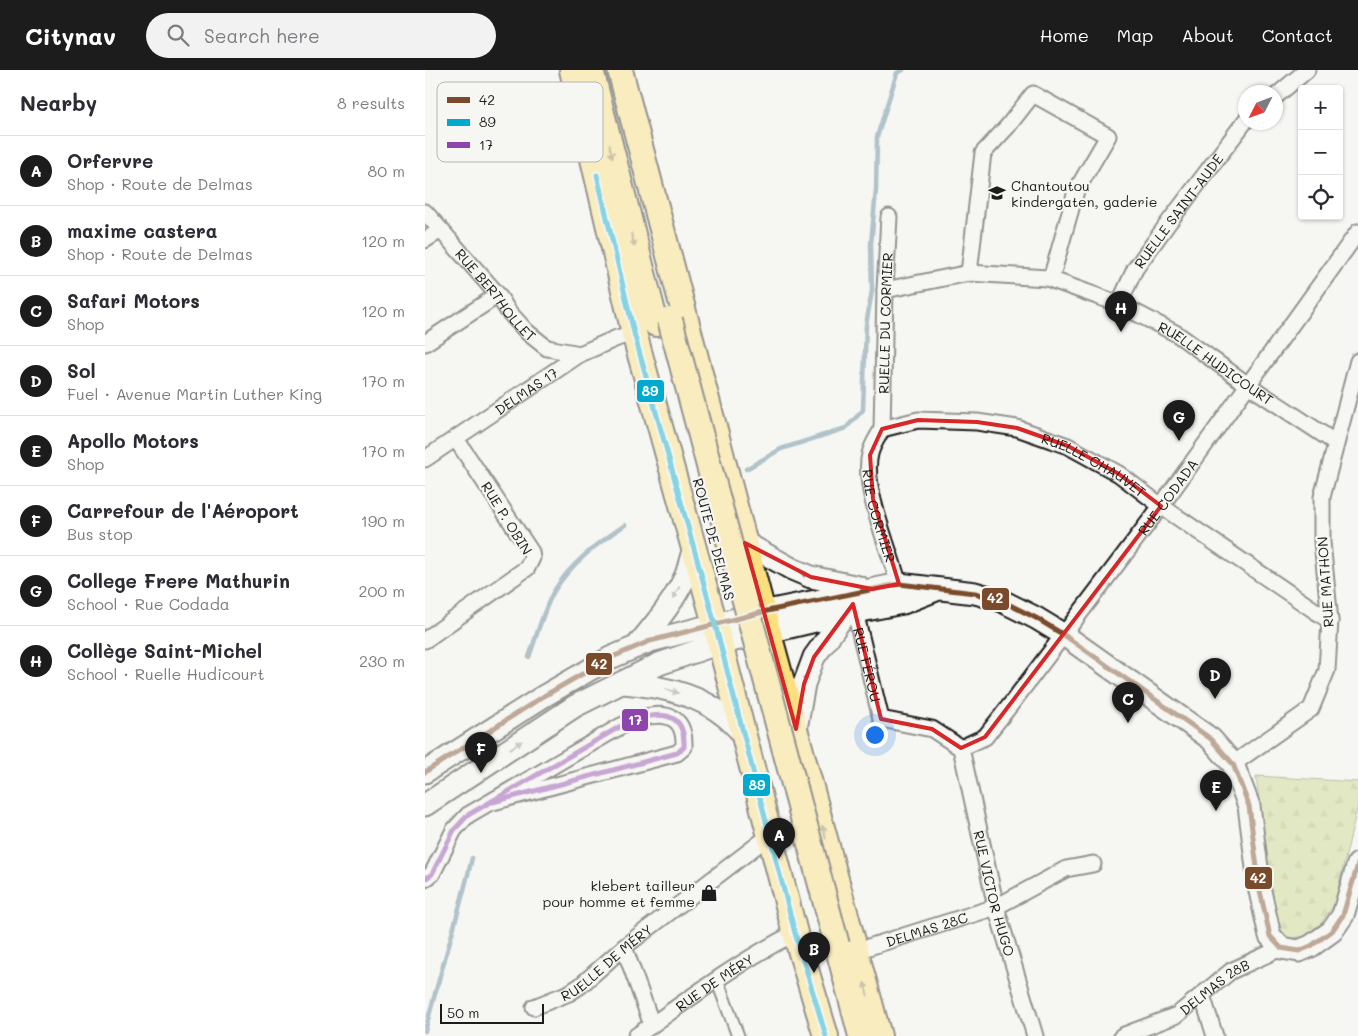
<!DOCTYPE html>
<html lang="en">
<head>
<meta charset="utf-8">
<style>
  :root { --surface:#fff; --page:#f2f2f3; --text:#2b2b33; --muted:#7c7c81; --line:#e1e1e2; --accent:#1c1c1c }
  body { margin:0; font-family:Mali,sans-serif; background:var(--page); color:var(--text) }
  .controls { position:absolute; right:15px; top:15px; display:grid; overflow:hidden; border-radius:5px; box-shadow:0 1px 4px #0004 }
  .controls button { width:45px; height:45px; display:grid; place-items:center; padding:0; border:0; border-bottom:1px solid var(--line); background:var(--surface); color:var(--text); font:25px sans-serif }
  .compass { position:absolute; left:813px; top:15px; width:45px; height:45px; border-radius:50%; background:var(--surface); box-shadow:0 1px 4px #0004; rotate:228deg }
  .scale { position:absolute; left:15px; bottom:12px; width:104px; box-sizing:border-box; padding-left:5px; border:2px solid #1c1c1c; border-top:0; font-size:14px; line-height:18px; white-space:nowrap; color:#1c1c1c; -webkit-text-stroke:4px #f6f6f2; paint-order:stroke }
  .you { position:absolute; left:449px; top:664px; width:18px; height:18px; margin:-12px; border:4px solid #fff; border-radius:50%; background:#1a73e8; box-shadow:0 0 0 8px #1a73e833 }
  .badge { display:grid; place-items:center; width:32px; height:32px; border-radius:50%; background:var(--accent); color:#fff; font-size:16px; font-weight:700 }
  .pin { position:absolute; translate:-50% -41px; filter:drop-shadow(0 1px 2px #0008) }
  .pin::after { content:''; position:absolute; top:26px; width:18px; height:15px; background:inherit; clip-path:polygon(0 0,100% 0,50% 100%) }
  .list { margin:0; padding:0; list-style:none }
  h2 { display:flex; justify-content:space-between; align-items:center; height:65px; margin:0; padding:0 20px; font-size:21px }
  h2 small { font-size:16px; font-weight:400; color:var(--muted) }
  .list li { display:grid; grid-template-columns:32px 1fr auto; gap:15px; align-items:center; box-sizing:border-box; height:70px; padding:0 20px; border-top:1px solid var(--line) }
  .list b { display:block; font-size:19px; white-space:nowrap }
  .list p { margin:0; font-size:16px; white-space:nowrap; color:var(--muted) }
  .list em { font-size:16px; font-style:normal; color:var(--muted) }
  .icon { flex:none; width:28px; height:28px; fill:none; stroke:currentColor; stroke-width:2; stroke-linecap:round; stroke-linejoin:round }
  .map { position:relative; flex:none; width:933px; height:966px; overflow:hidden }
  header { display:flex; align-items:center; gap:30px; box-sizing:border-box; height:70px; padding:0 25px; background:var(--accent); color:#fff }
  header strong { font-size:24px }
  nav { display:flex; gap:28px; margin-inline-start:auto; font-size:18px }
  .search { width:350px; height:45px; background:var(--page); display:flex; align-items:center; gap:12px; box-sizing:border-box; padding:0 18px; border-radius:28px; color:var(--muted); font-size:19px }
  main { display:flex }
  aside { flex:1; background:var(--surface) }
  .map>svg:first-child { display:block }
  .forest { fill:url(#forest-firs); stroke:#747a54 }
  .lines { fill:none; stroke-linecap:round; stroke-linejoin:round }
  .stream { stroke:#5d8598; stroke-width:4.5 }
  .pedestrian-casing { stroke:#1c1c1c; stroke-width:15 }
  .minor-casing { stroke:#1c1c1c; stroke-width:19 }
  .secondary-casing { stroke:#1c1c1c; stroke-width:25 }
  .primary-casing { stroke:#1c1c1c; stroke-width:28 }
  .pedestrian { stroke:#f6f6f2; stroke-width:11 }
  .minor { stroke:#f6f6f2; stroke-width:15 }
  .secondary { stroke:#f6f6f2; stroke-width:21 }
  .primary { stroke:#fce080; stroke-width:24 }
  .primary-bridge-casing { stroke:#1c1c1c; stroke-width:28; stroke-linecap:butt }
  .primary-bridge { stroke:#fce080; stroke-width:24 }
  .bus-1-casing { stroke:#f6f6f2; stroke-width:9 }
  .bus-2-casing { stroke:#f6f6f2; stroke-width:9 }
  .bus-3-casing { stroke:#f6f6f2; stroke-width:9 }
  .bus-1 { stroke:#7a4b2a; stroke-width:5 }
  .bus-2 { stroke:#00a9ce; stroke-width:5 }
  .bus-3 { stroke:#8e44ad; stroke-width:5 }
  .oneway { fill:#978853 }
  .oneway2 { fill:#949492 }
  .marked { fill:none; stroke:#d62828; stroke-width:4; stroke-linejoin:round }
  .labels { text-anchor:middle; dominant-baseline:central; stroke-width:4.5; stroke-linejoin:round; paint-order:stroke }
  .poi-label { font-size:14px; fill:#1c1c1c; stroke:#f6f6f2; text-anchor:start }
  .street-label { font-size:14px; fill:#1c1c1c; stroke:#f6f6f2 }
  .key { fill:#f6f6f2; stroke:#b5b5b2; stroke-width:1 }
  .key-label { font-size:14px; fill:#1c1c1c }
  .line-badge { stroke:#f6f6f2; stroke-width:2 }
  .badge-label { font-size:14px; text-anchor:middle; font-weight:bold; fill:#fff }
</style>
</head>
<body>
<header>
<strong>Citynav</strong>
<div class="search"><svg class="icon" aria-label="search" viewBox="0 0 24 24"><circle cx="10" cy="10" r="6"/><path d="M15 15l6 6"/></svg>Search here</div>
<nav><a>Home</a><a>Map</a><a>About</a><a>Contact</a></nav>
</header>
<main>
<aside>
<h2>Nearby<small>8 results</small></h2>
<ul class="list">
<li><span class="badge">A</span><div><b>Orfervre</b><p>Shop · Route de Delmas</p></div><em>80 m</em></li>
<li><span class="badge">B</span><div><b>maxime castera</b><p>Shop · Route de Delmas</p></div><em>120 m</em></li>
<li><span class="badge">C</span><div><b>Safari Motors</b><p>Shop</p></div><em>120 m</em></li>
<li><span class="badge">D</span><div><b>Sol</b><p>Fuel · Avenue Martin Luther King</p></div><em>170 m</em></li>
<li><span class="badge">E</span><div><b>Apollo Motors</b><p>Shop</p></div><em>170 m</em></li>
<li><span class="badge">F</span><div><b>Carrefour de l'Aéroport</b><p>Bus stop</p></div><em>190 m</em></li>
<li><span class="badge">G</span><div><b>College Frere Mathurin</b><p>School · Rue Codada</p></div><em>200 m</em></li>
<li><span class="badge">H</span><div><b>Collège Saint-Michel</b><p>School · Ruelle Hudicourt</p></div><em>230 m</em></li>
</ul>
</aside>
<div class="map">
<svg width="933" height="966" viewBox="0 0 933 966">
  <defs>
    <pattern id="forest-firs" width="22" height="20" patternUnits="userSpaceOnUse" patternTransform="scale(1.25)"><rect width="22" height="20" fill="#ccd88c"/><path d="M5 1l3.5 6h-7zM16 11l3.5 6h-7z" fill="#afb978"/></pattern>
  </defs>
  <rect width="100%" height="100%" fill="#f6f6f2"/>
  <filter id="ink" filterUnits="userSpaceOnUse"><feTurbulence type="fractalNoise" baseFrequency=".02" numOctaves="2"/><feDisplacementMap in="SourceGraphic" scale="10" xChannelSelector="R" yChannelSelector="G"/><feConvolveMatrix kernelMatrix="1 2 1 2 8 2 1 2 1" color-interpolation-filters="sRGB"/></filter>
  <g filter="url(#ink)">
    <!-- forest -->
    <path class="forest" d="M831,706L933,712V735L909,835L888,864L862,870L851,859Z"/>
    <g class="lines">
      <!-- stream -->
      <path class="stream" d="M321,399L356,379L421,358L438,340L441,255L447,221L446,174L451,120L452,67L472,3L478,0
        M104,587C111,568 119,538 129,521C146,493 173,473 200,455
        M0,961C15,903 33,847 47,788"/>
      <!-- pedestrian casing -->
      <g class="pedestrian-casing">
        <path id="pedestrian" d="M292,910L313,966"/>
      </g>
      <!-- minor casing -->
      <g class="minor-casing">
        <g id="minor">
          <path d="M851,26L882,0"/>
          <path id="s1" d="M0,142L73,225L83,241L102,262L122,278L155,284"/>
          <path d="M0,170L16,160"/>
          <path d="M544,203L558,83L583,56L608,24L683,66L651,121L626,209"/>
          <path id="s2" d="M460,220L544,203L622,208L694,234L752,264L823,315L911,373"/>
          <path id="s3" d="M694,234L710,199L744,152L821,50"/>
          <path d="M0,273L73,225"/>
          <path id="s4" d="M457,359L493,350L552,352L592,358L643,376L694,404L736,436L905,551"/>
          <path id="s5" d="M457,359L460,220L464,147"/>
          <path id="s6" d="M457,359C453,367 447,375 445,384C436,418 468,486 476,523"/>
          <path id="s7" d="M0,389L155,284L192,268L209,263"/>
          <path id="s8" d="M430,542L456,649L507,659L536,678"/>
          <path d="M0,570L102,498L107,488L106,482L31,369"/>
          <path id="s9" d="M536,678L560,667L586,634L736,436L933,162"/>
          <path id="s10" d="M536,678L571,837L610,966"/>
          <path d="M808,694L886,639L902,600L905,551L897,472V427L933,291"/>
          <path d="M0,809L7,804L29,760L43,745L196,656C223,643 261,634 259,677L252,683L68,732"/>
          <path d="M199,877L227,955"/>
          <path id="s11" d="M431,881L571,837L641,799L668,794"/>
          <path d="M777,925L790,966"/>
          <path id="s12" d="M109,937L144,923L155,916L199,877L344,766"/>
          <path id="s13" d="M211,966C263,930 314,891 370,863"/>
          <path id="s14" d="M697,966L752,945L806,901L856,878"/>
        </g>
      </g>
      <!-- secondary casing -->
      <g class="secondary-casing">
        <path id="secondary" d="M320,473L367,499L386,507L434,517
          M212,576C230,554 249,532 261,505C264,496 266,487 269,478
          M199,613C234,616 274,624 301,647C307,652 312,658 318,663
          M371,659L379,614L389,587L420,544
          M0,702L119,626L185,588L225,571L342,541L474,514L550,523L575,530L611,548L639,565L786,669L808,694L824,736L835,821L845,866L856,878L874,881L886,876L907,861L918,845L933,794
          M0,735L150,636L234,594L289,575L420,544L478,533L511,520"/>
      </g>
      <!-- primary casing -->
      <g class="primary-casing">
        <path id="primary" d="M147,0L209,263L290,554L370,863L401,966
          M166,0L231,254
          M195,0L338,542L454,966
          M412,875L436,966"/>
      </g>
      <!-- pedestrian -->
      <use href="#pedestrian" class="pedestrian"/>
      <!-- minor -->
      <use href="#minor" class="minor"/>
      <!-- secondary -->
      <use href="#secondary" class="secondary"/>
      <!-- primary -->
      <use href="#primary" class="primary"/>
      <!-- primary-bridge casing -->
      <g class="primary-bridge-casing">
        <path id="primary-bridge" d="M245,250L412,875"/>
      </g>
      <!-- primary-bridge -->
      <use href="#primary-bridge" class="primary-bridge"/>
      <!-- bus-1 casing -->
      <g class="bus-1-casing">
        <path id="bus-1" d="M0,702L119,626L185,588L225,571L342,541L474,514L550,523L575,530L611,548L639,565L786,669L808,694L824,736L835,821L845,866L856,878L874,881L886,876L907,861L918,845L933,794"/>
      </g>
      <!-- bus-2 casing -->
      <g class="bus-2-casing">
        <path id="bus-2" d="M172,105L209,263L290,554L370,863L401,966"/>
      </g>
      <!-- bus-3 casing -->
      <g class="bus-3-casing">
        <path id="bus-3" d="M0,809L7,804L29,760L43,745L196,656C223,643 261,634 259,677L252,683L68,732"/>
      </g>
      <!-- bus-1 -->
      <use href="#bus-1" class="bus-1"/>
      <!-- bus-2 -->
      <use href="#bus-2" class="bus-2"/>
      <!-- bus-3 -->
      <use href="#bus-3" class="bus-3"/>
    </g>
    <!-- one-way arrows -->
    <defs><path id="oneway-solid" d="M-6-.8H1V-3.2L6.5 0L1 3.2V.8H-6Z" transform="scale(1.25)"/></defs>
    <g class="oneway">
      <use href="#oneway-solid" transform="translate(186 81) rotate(76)"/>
      <use href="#oneway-solid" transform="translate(208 170) rotate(75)"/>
      <use href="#oneway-solid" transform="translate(399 762) rotate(-105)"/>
      <use href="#oneway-solid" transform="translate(441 919) rotate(-105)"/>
    </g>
    <g class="oneway2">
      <use href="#oneway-solid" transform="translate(382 505) rotate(-160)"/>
      <use href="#oneway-solid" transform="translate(251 523) rotate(119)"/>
      <use href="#oneway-solid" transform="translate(380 611) rotate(-73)"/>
      <use href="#oneway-solid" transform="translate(247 621) rotate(18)"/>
      <use href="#oneway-solid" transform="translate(91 675) rotate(-34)"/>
    </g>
  </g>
  <!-- marked area -->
  <path d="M0 0H933V966H0ZM493,350L552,352L592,358L643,376L694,404L736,436L560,667L536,678L507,659L456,649L428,534L389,587L379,614L371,659L320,473L386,507L447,519L474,514L448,429L445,385L457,359Z" fill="#f6f6f2" fill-opacity=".55" fill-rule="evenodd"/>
  <path class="marked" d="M493,350L552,352L592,358L643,376L694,404L736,436L560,667L536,678L507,659L456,649L428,534L389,587L379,614L371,659L320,473L386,507L447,519L474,514L448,429L445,385L457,359Z"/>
  <!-- icons -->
  <defs>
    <g id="school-bare" transform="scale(1.35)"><path d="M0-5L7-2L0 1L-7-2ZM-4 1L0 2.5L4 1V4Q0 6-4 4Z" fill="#1c1c1c" stroke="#f6f6f2" stroke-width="2.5" paint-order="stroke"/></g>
    <g id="shop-bare" transform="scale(1.35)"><path d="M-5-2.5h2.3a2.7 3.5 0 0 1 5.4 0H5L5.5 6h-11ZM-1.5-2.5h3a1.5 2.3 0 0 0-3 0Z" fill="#1c1c1c" stroke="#f6f6f2" stroke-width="2.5" paint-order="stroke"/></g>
  </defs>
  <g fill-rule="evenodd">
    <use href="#school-bare" x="572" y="123"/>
    <use href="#shop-bare" x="284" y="823"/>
  </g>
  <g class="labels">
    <!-- poi labels -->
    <g class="poi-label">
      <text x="586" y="115">Chantoutou<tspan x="586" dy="16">kindergaten, gaderie</tspan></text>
      <text x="270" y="815" text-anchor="end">klebert tailleur<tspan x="270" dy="16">pour homme et femme</tspan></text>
    </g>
    <!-- street labels -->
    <g class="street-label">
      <text stroke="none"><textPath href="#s3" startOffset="111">RUELLE SAINT-AUDE</textPath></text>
      <text stroke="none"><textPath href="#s1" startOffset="109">RUE BERTHOLLET</textPath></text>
      <text stroke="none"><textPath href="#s5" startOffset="106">RUELLE DU CORMIER</textPath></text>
      <text stroke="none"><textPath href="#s2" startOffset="354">RUELLE HUDICOURT</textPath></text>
      <text stroke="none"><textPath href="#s7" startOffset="122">DELMAS 17</textPath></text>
      <text stroke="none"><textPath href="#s4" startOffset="222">RUELLE CHAUVET</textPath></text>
      <text stroke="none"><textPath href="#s9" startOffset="328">RUE CODADA</textPath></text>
      <text stroke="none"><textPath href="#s6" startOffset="91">RUE CORMIER</textPath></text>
      <text transform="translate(82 448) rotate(58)">RUE P. OBIN</text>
      <text transform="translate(289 469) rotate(75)">ROUTE DE DELMAS</text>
      <text transform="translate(900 512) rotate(-94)">RUE MATHON</text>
      <text stroke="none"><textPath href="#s8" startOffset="54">RUE FÉROU</textPath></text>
      <text stroke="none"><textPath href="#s10" startOffset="149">RUE VICTOR HUGO</textPath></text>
      <text stroke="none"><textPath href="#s11" startOffset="74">DELMAS 28C</textPath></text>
      <text stroke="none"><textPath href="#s12" startOffset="86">RUELLE DE MÉRY</textPath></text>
      <text stroke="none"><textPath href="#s13" startOffset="95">RUE DE MÉRY</textPath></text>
      <text stroke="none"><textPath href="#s14" startOffset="106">DELMAS 28B</textPath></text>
    </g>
  </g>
  <!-- legend -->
  <rect x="12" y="12" width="166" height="80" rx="8" class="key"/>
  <rect x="22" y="27" width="23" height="6" fill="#7a4b2a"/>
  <rect x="22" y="49" width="23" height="7" fill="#00a9ce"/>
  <rect x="22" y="72" width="23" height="6" fill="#8e44ad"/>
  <g class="key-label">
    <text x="54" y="35">42</text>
    <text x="54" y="57">89</text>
    <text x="54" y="80">17</text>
  </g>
  <g class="line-badge">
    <rect x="211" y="309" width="29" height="24" rx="5" fill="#00a9ce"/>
    <rect x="556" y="517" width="29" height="24" rx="5" fill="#7a4b2a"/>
    <rect x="160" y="582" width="28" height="24" rx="5" fill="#7a4b2a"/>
    <rect x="196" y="638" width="28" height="24" rx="5" fill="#8e44ad"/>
    <rect x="317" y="703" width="29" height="24" rx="5" fill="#00a9ce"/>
    <rect x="819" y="796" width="29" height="24" rx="5" fill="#7a4b2a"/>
  </g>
  <g class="badge-label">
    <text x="225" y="326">89</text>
    <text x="570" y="533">42</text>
    <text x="174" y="599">42</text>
    <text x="210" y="655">17</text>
    <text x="332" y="720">89</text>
    <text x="833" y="813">42</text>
  </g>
</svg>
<div class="controls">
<button>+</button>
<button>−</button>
<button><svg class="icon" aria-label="locate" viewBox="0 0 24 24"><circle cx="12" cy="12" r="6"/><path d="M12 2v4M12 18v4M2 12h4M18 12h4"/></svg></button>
</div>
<svg class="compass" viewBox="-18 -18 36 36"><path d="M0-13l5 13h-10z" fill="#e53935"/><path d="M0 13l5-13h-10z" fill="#7c7c81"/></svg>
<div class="scale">50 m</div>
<div class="you"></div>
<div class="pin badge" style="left:354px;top:789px">A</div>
<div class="pin badge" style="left:389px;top:903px">B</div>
<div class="pin badge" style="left:703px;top:653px">C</div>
<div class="pin badge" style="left:790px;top:629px">D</div>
<div class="pin badge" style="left:791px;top:741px">E</div>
<div class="pin badge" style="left:56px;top:703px">F</div>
<div class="pin badge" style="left:754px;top:371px">G</div>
<div class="pin badge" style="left:696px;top:262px">H</div>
</div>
</main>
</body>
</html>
